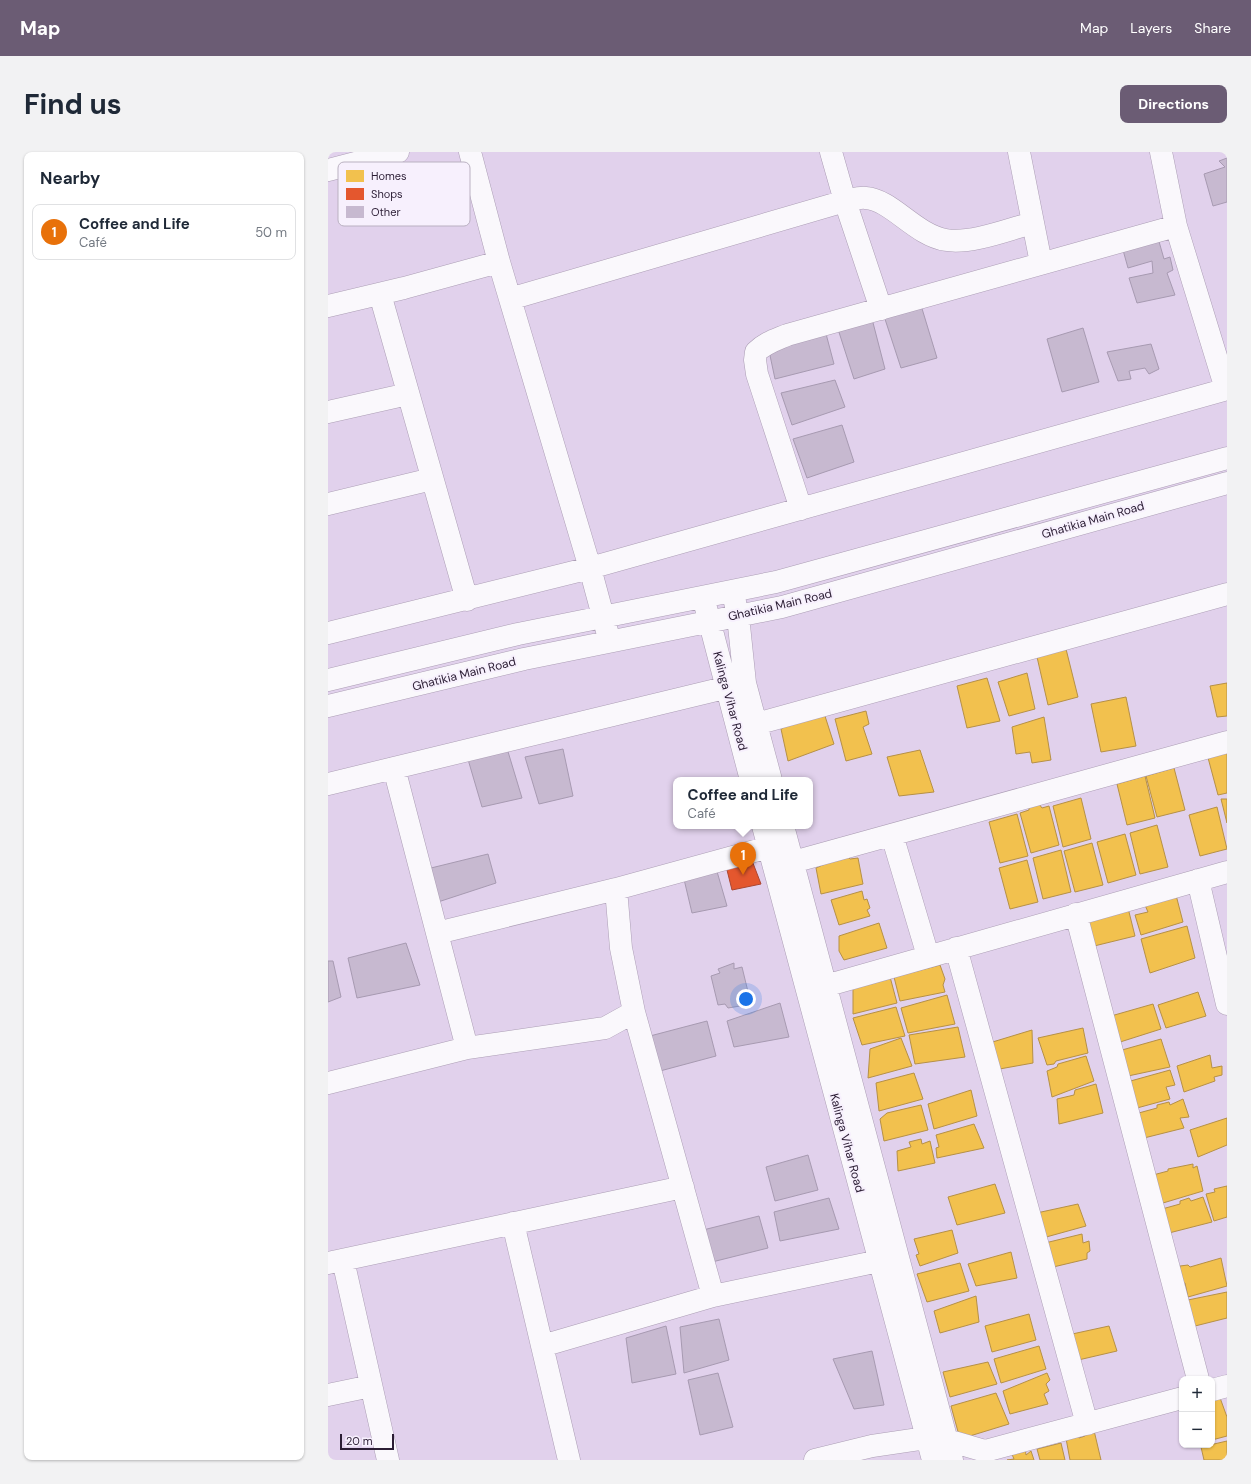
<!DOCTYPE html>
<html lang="en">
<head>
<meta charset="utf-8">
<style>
  :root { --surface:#fff; --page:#f2f2f3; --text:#1f2937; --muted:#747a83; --line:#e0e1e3; --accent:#6b5c74 }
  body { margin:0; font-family:"DM Sans",sans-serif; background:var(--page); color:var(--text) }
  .controls { position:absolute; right:12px; bottom:12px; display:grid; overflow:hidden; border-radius:8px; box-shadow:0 1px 3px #0004 }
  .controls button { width:36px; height:36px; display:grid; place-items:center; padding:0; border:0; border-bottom:1px solid var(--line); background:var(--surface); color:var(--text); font:20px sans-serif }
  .scale { position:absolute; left:12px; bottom:10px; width:54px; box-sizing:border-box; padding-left:4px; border:2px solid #2b1d34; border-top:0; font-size:11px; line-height:14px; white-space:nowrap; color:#2b1d34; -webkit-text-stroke:3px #f7f0fd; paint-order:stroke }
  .you { position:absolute; left:418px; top:847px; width:14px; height:14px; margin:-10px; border:3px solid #fff; border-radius:50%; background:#1a73e8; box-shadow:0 0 0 6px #1a73e833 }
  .badge { display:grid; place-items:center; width:26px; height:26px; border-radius:50%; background:var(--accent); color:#fff; font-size:13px; font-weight:700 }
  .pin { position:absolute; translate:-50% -33px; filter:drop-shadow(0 1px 2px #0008) }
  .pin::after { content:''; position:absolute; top:21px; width:14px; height:12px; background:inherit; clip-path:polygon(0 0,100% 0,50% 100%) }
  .popup { position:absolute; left:345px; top:625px; width:140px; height:52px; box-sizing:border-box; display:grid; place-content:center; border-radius:8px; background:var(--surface); filter:drop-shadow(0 1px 3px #0005); font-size:13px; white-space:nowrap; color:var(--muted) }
  .popup b { font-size:15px; color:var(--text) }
  .popup::after { content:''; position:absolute; left:50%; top:100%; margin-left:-8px; border:8px solid transparent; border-top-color:var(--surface) }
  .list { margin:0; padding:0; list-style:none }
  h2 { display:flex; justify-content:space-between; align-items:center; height:52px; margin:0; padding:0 16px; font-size:17px }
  h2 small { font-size:13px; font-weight:400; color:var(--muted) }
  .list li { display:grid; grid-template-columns:26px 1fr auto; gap:12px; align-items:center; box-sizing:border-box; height:56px; margin:0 8px 8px; padding:0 8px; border:1px solid var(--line); border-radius:8px }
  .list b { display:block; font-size:15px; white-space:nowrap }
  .list p { margin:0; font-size:13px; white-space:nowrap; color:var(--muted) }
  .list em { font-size:13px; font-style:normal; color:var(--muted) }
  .map { position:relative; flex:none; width:899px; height:1308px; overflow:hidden; border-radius:8px }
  header { display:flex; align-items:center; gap:24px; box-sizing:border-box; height:56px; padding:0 20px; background:var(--accent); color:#fff }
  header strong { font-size:19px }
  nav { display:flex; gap:22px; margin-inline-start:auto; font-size:14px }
  .intro { display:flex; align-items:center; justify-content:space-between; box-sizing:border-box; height:96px; padding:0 24px }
  h1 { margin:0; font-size:28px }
  .button { padding:10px 18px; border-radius:8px; background:var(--accent); color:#fff; font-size:14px; font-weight:700 }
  main { display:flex; gap:24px; padding:0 24px }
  aside { flex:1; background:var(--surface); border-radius:8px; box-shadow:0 1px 3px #0004 }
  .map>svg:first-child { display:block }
  .homes { fill:#f2c14e; stroke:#b69046 }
  .shops { fill:#e4572e; stroke:#ac4630 }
  .building { fill:#c7b9d0; stroke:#a79ab1 }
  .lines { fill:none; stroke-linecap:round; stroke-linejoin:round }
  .minor-casing { stroke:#ac9eb5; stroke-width:23 }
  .minor { stroke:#faf8fc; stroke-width:22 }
  .labels { text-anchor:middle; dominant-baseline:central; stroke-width:4; stroke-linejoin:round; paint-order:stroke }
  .street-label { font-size:12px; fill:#2b1d34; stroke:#f7f0fd }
  .key { fill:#f7f0fd; stroke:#bab1c1; stroke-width:1 }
  .key-label { font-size:11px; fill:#2b1d34 }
</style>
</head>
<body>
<header>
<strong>Map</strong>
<nav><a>Map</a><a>Layers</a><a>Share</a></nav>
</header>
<div class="intro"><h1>Find us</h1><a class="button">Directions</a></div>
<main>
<aside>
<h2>Nearby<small></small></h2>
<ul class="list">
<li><span class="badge" style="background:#e8710a">1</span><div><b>Coffee and Life</b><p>Café</p></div><em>50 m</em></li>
</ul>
</aside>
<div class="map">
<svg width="899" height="1308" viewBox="0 0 899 1308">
  <rect width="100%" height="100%" fill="#e1d1ec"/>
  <!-- homes -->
  <path class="homes" d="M738,497L750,545L720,553L709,505Z
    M699,521L707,557L681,564L670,530Z
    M659,526L672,569L639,576L629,534Z
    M899,531V564L889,565L882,534Z
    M798,545L808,594L773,600L763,552Z
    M538,559L541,572L535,575L544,602L518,609L507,567Z
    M496,561L506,592L460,609L453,577L470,567Z
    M716,565L723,608L704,611L702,600L688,602L684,575Z
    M899,597V641L890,643L879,602Z
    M592,598L606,640L571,644L559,605Z
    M846,616L857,658L829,665L818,624Z
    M817,624L827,666L799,673L789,632Z
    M753,646L763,687L735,695L725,654Z
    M893,647H899V671Z
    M711,652L714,656L721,654L731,693L703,701L692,661L701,658V655Z
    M889,655L899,697L872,704L861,663Z
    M689,662L700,704L672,711L661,670Z
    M829,673L840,715L812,722L802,681Z
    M797,682L808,723L780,731L769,690Z
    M764,691L775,733L747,740L736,699Z
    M733,698L743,740L715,747L705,706Z
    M520,705L522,707L530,706L535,732L493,742L488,716L499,711Z
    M699,708L710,750L682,757L671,716Z
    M534,739L536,748L539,747L542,756L539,758L542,764L511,773L503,748Z
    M848,743L855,770L813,783L807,763L820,760L816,751Z
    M800,756L807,784L762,795L755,768Z
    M551,771L559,796L516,808L511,799V784Z
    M859,774L867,806L822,821L813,787Z
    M612,813L617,827L615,833L617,840L572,849L566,825Z
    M561,821L569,851L525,862V835Z
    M870,840L878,864L838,876L830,853Z
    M619,843L627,872L580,881L573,856Z
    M825,852L833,877L789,891L783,864Z
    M568,855L577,884L534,893L525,866Z
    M630,875L637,905L587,912L581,883Z
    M755,876L760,901L728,909L726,912L719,913L710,886Z
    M704,878L705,911L666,918L658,892Z
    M573,886L584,914L540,926L542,897Z
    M833,887L842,915L800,924L794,898Z
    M882,903L884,916L894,914V923L886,925L887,929L856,940L849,914Z
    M758,904L766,929L724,945L719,919L729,915L730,912Z
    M842,918L847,933L838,935L842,947L809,956L799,930Z
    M586,921L595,947L551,959L548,931Z
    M768,932L775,961L731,972L729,947L746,943L747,938Z
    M643,938L649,964L606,977L600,952Z
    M855,947L861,965L852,966L856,976L812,987L807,962L829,956V953L841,950L842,953Z
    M593,953L600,978L556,989L552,967L559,961Z
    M899,966V993L870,1005L862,978Z
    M646,972L656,996L609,1006L608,996L611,995L608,983Z
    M593,987L594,992L602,989L607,1011L570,1019L569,999L583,995L581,990Z
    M865,1012V1016L869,1014L875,1039L835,1051L825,1023L840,1019V1017Z
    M667,1032L677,1061L629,1073L620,1045Z
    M899,1034V1065L886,1069L878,1042L887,1040L886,1037Z
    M875,1045L884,1070L837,1082L834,1057L852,1052V1049L861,1046L863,1049Z
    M750,1052L758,1074L711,1087L704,1062Z
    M624,1078L630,1101L592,1114L588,1103L591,1102L586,1087Z
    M754,1082L755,1091L761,1089L762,1099L759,1101V1107L721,1116L717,1091Z
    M683,1100L689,1126L648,1134L640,1112Z
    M893,1106L899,1134L860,1145L857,1131L849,1133L852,1114L860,1113L862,1115Z
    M632,1111L641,1139L599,1150L589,1122Z
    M899,1140V1166L863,1175L855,1149Z
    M648,1144L651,1170L612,1181L606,1159Z
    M701,1162L708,1188L664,1200L657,1174Z
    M781,1174L789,1199L746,1209L735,1184Z
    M711,1194L718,1217L673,1231L666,1207Z
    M660,1210L669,1232L622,1245L615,1220Z
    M719,1221L722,1228L718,1232L721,1239L716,1242L720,1252L682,1262L675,1239Z
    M668,1241L681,1272L632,1287L623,1254Z
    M891,1243L899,1265V1284L884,1288V1244Z
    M764,1270L773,1308H742L737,1281L749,1278L751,1286L757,1284L755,1276Z
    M899,1289V1308H876L873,1295Z
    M733,1291L737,1308H712L709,1297Z
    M697,1295L698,1303L703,1299L706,1308H679L686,1307L683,1300Z"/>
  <!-- shops -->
  <path class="shops" d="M423,706L433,732L404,738L398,714Z"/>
  <!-- building -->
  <path class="building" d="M899,6V50L885,54L876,22L897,15L891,9Z
    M830,86L836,107L842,105L845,118L839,121L847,143L809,151L801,126L825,121L824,109L800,116L795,98Z
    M592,150L609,206L573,216L555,161Z
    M543,163L557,217L526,227L509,174Z
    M755,176L771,230L734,240L719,187Z
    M497,178L506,212L447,227L440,194Z
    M823,192L831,217L821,222L817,216L801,219L803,227L790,229L779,200Z
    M507,228L517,255L464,273L453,241Z
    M514,273L526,310L479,326L465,287Z
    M178,593L194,646L154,655L139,604Z
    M235,597L245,644L211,652L197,605Z
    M160,702L168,731L110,750L103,716Z
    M388,716L399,754L364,761L355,723Z
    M78,791L92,833L29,846L20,806Z
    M0,809H5L13,845L0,850Z
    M406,811V817L414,815L422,848L412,850V854L400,856L397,852L390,853L383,824L392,821L390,817Z
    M452,851L461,885L406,895L399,869Z
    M379,869L388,904L332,919L322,884Z
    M480,1003L490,1038L447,1049L438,1015Z
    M501,1046L511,1077L452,1089L446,1060Z
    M431,1064L440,1096L384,1110L375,1078Z
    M391,1167L401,1208L356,1221L352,1175Z
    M338,1174L348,1222L304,1231L298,1186Z
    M544,1199L556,1253L526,1257L505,1207Z
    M390,1221L405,1275L372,1283L360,1228Z"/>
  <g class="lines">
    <!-- minor casing -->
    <g class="minor-casing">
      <path id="minor" d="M142,0L171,110L262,416L279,479
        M503,0L517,49L553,157
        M691,0L713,111
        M833,0L848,74L898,237
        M0,18L70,0
        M52,142L139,448
        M182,147L517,49C523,48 531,45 538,46C564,48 587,83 618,88C643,92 679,78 704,71
        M0,154L76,136L171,110
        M0,260L80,242
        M0,352L104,327
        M473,357L429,222L427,208L428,200C437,191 447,188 459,183L848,74
        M407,450L410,464L417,531L443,628
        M378,456L423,628
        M0,481L262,416L899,237
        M0,528L190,482L448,430L899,306
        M0,554L196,507L454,455L899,331
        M428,572L899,442
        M66,616L139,896
        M0,632L417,531
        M435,674L605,1308
        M455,674L624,1308
        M564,683L600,804
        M465,710L899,590
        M870,728L899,852
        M748,762L870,1227
        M109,781L288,737
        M628,796L759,1272
        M497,834L899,720
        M0,931L139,896L277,876L306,860
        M185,1071L241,1308
        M15,1108L60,1308
        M0,1111L355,1035
        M385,1144L306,860L293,796L288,737L441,695
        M214,1194L385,1144L551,1109
        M884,1238L899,1234
        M0,1243L43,1234
        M619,1288L657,1299L854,1246
        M487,1308L544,1294L598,1286"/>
    </g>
    <!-- minor -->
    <use href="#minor" class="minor"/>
  </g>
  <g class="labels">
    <!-- street labels -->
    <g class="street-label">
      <text transform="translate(765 368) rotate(-16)">Ghatikia Main Road</text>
      <text transform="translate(452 453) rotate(-13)">Ghatikia Main Road</text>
      <text transform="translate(136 522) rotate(-14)">Ghatikia Main Road</text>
      <text transform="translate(402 549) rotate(75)">Kalinga Vihar Road</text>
      <text transform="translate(519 991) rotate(75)">Kalinga Vihar Road</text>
    </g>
  </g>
  <!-- legend -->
  <rect x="10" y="10" width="132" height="64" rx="6" class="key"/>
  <rect x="18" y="18" width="18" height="12" fill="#f2c14e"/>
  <rect x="18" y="36" width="18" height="12" fill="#e4572e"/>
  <rect x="18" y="54" width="18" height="12" fill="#c7b9d0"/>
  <g class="key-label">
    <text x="43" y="28">Homes</text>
    <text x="43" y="46">Shops</text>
    <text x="43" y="64">Other</text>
  </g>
</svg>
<div class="controls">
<button>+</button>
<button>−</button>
</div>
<div class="scale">20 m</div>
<div class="you"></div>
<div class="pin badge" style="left:415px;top:723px;background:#e8710a">1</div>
<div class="popup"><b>Coffee and Life</b>Café</div>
</div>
</main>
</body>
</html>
